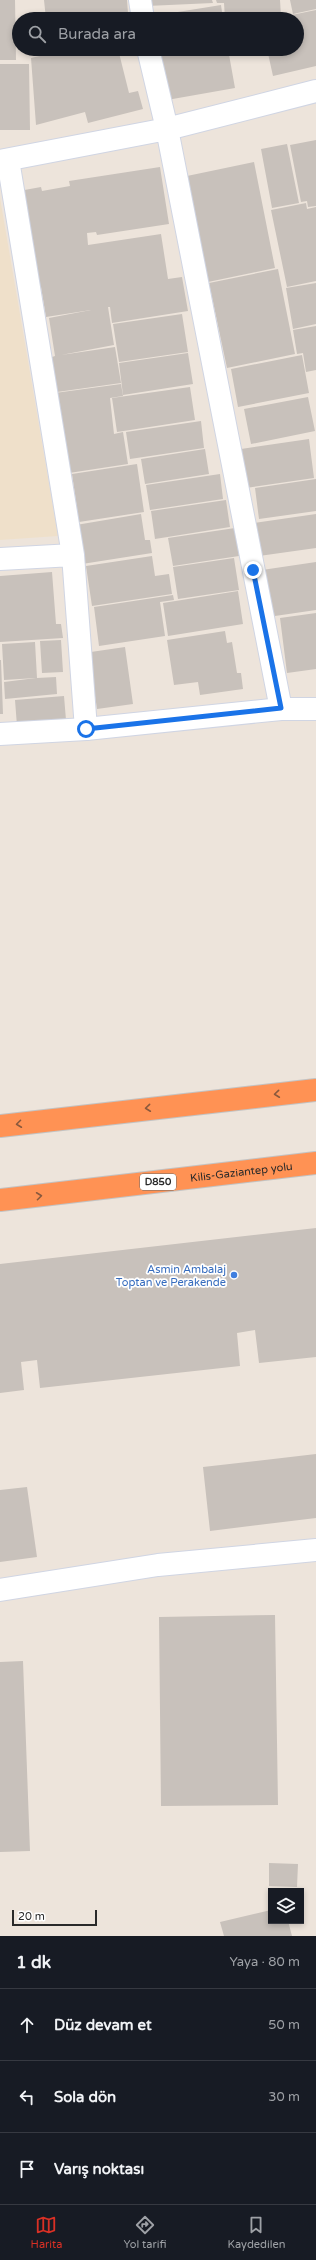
<!DOCTYPE html>
<html lang="tr">
<head>
<meta charset="utf-8">
<style>
  :root { --surface:#171b24; --page:#20242c; --text:#f1f3f6; --muted:#9ea1a6; --line:#363941; --accent:#d93025 }
  body { margin:0; font-family:"Varela Round",sans-serif; background:var(--page); color:var(--text) }
  .controls { position:absolute; right:12px; bottom:12px; display:grid; overflow:hidden; border-radius:0px; box-shadow:0 2px 6px #0003 }
  .controls button { width:36px; height:36px; display:grid; place-items:center; padding:0; border:0; border-bottom:1px solid var(--line); background:var(--surface); color:var(--text); font:20px sans-serif }
  .scale { position:absolute; left:12px; bottom:10px; width:85px; box-sizing:border-box; padding-left:4px; border:2px solid #2a2a2a; border-top:0; font-size:11px; line-height:14px; white-space:nowrap; color:#2a2a2a; -webkit-text-stroke:3px #fff; paint-order:stroke }
  .stop { position:absolute; width:12px; height:12px; margin:-9px; border:3px solid #1a73e8; border-radius:50%; background:#fff }
  .stop.end { background:#1a73e8; border-color:#fff; box-shadow:0 1px 4px #0008 }
  .list { margin:0; padding:0; list-style:none }
  h2 { display:flex; justify-content:space-between; align-items:center; height:52px; margin:0; padding:0 16px; font-size:17px }
  h2 small { font-size:13px; font-weight:400; color:var(--muted) }
  .list li { display:grid; grid-template-columns:26px 1fr auto; gap:12px; align-items:center; box-sizing:border-box; height:72px; padding:0 16px; border-top:1px solid var(--line) }
  .list b { display:block; font-size:15px; white-space:nowrap }
  .list em { font-size:13px; font-style:normal; color:var(--muted) }
  .icon { flex:none; width:22px; height:22px; fill:none; stroke:currentColor; stroke-width:2; stroke-linecap:round; stroke-linejoin:round }
  .map { position:relative; flex:none; width:316px; height:1936px; overflow:hidden }
  .search { position:absolute; background:var(--surface); box-shadow:0 2px 6px #0003; left:12px; right:12px; top:12px; height:44px; display:flex; align-items:center; gap:10px; box-sizing:border-box; padding:0 14px; border-radius:22px; color:var(--muted); font-size:15px }
  .sheet { height:268px; background:var(--surface) }
  nav { display:flex; justify-content:space-around; align-items:center; box-sizing:border-box; height:56px; border-top:1px solid var(--line); background:var(--surface); font-size:11px; color:var(--muted) }
  nav a { display:grid; justify-items:center; gap:2px }
  nav .on { color:var(--accent) }
  .map>svg:first-child { display:block }
  .education { fill:#efe0ca }
  .building { fill:#c8c1bb }
  .lines { fill:none; stroke-linecap:round; stroke-linejoin:round }
  .street-casing { stroke:#d0d5e3; stroke-width:24 }
  .secondary-casing { stroke:#d0d5e3; stroke-width:24 }
  .highway-casing { stroke:#c3c3c3; stroke-width:24 }
  .street { stroke:#fff; stroke-width:22 }
  .secondary { stroke:#fff; stroke-width:22 }
  .highway { stroke:#ff9254; stroke-width:22 }
  .oneway { stroke:#8a593d }
  .route { stroke:#1a73e8; stroke-width:5 }
  .shop-dot { fill:#3f7fe0; stroke:#fff; stroke-width:1.5 }
  .labels { text-anchor:middle; dominant-baseline:central; stroke-width:3.5; stroke-linejoin:round; paint-order:stroke }
  .shield { fill:#fff; stroke:#6a6a6a; stroke-width:1 }
  .shield-label { font-size:10px; font-weight:bold; fill:#2a2a2a }
  .street-label { font-size:11px; fill:#2a2a2a; stroke:#fff }
  .shop-label { font-size:11px; fill:#366cbe; stroke:#fff; text-anchor:end }
</style>
</head>
<body>
<div class="map">
<svg width="316" height="1936" viewBox="0 0 316 1936">
  <rect width="100%" height="100%" fill="#ede4db"/>
  <!-- education -->
  <path class="education" d="M0,198L58,536L0,540Z"/>
  <!-- building -->
  <path class="building" d="M0,0H15L16,60H0Z
    M44,0H127L128,13L118,19H46Z
    M147,0H212L213,3L147,6Z
    M216,0H280L281,17L225,19L224,3H217Z
    M290,0H316V9L293,14Z
    M221,5L223,19H153V16Z
    M316,10V66L273,76L267,49H297V19L277,18Z
    M69,49H118L129,93L138,91L143,109L88,123L85,112L36,125L31,58Z
    M158,49H228L235,88L167,100Z
    M0,64H29L30,130H0Z
    M316,140V206L308,207L307,201L301,202L290,145Z
    M287,144L299,203L272,208L261,149Z
    M254,162L275,268L208,282L187,176Z
    M160,167L169,224L97,235L96,232L87,233L88,245L161,234L168,279L182,277L188,311L112,323L110,307H108L114,345L61,355L115,347L121,383L57,392L52,357L55,356L49,318L91,310L46,317L41,287L37,288L19,191L41,187L42,191L70,186L69,181Z
    M306,203L307,209L316,207V281L287,287L271,210Z
    M278,269L295,354L227,368L209,283Z
    M316,283V324L293,329L286,288Z
    M182,314L188,352L119,362L113,324Z
    M316,326V370L306,372L303,353L297,354L293,330Z
    M188,353L193,384L123,395L119,363Z
    M302,355L309,393L238,407L231,369Z
    M121,384L123,396L110,398L114,434L123,432L128,464L69,473L55,393Z
    M190,387L195,420L117,432L112,398Z
    M308,397L315,431L251,444L244,409Z
    M201,421L204,448L130,459L126,432Z
    M309,439L314,478L246,488L241,449Z
    M205,449L209,474L145,484L141,459Z
    M137,464L144,512L79,522L72,474Z
    M220,474L223,499L150,510L146,485Z
    M316,479V511L259,519L255,488Z
    M226,500L230,527L155,539L151,511Z
    M141,514L145,540H150L152,553L82,564L76,525Z
    M316,514V548L259,556L254,523Z
    M235,528L239,556L173,566L168,538Z
    M152,556L155,576L169,574L172,594L92,606L86,566Z
    M234,558L239,590L178,599L173,567Z
    M316,562V610L268,617L262,570Z
    M52,572L56,624H61L63,638L0,642V576Z
    M238,591L243,624L168,636L163,603Z
    M173,595L174,600L160,602L165,636L99,646L94,607Z
    M316,613V669L287,673L280,618Z
    M225,631L227,643L232,642L237,673H241L243,689L200,695L198,682L174,685L167,640Z
    M61,640L63,672L42,673L40,641Z
    M35,642L37,678L56,677L57,694L5,699L4,682L36,678L4,680L2,644Z
    M125,647L133,704L97,709L91,669L84,653Z
    M0,660H1L3,714H0Z
    M64,696L66,720L17,726L15,700Z
    M316,1228V1357L259,1363L255,1330L237,1333L240,1366L40,1388L37,1360L21,1362L24,1390L0,1393V1264Z
    M316,1454V1518L210,1531L203,1467Z
    M27,1487L37,1557L0,1562V1490Z
    M275,1615L278,1805L161,1806L159,1617Z
    M23,1661L30,1851L0,1852V1662Z
    M269,1863L298,1864L297,1887L269,1886Z
    M271,1910V1921H288L292,1936H224L220,1922Z"/>
  <g class="lines">
    <!-- street casing -->
    <g class="street-casing">
      <path id="street" d="M140,0L143,19
        M148,49L167,129L281,709
        M8,160L73,555L86,729
        M0,161L167,129L316,91
        M0,559L73,555
        M0,1590L158,1565L316,1550"/>
    </g>
    <!-- secondary casing -->
    <g class="secondary-casing">
      <path id="secondary" d="M0,734L86,729L281,709H316"/>
    </g>
    <!-- highway casing -->
    <g class="highway-casing">
      <g id="highway">
        <path d="M0,1126L316,1090"/>
        <path id="s1" d="M0,1200L316,1163"/>
      </g>
    </g>
    <!-- street -->
    <use href="#street" class="street"/>
    <!-- secondary -->
    <use href="#secondary" class="secondary"/>
    <!-- highway -->
    <use href="#highway" class="highway"/>
  </g>
  <!-- one-way arrows -->
  <defs><path id="oneway-chevron" d="M-2-3.5L2.5 0L-2 3.5" fill="none" stroke-width="1.6" stroke-linecap="round" stroke-linejoin="round"/></defs>
  <g class="oneway">
    <use href="#oneway-chevron" transform="translate(277 1094) rotate(174)"/>
    <use href="#oneway-chevron" transform="translate(148 1108) rotate(174)"/>
    <use href="#oneway-chevron" transform="translate(19 1124) rotate(173)"/>
    <use href="#oneway-chevron" transform="translate(39 1196) rotate(-7)"/>
  </g>
  <g class="lines">
    <!-- route -->
    <path class="route" d="M86,729L281,708L253,570"/>
  </g>
  <!-- markers -->
  <circle class="shop-dot" cx="234" cy="1275" r="4"/>
  <g class="labels">
    <!-- shield labels -->
    <rect class="shield" x="140" y="1174" width="36" height="16" rx="3"/>
    <g class="shield-label">
      <text x="158" y="1182">D850</text>
    </g>
    <!-- street labels -->
    <g class="street-label">
      <text stroke="none"><textPath href="#s1" startOffset="243">Kilis-Gaziantep yolu</textPath></text>
    </g>
    <!-- shop labels -->
    <g class="shop-label">
      <text x="226" y="1269">Asmin Ambalaj<tspan x="226" dy="13">Toptan ve Perakende</tspan></text>
    </g>
  </g>
</svg>
<div class="controls">
<button><svg class="icon" aria-label="layers" viewBox="0 0 24 24"><path d="M12 4l9 5-9 5-9-5zM3 14l9 5 9-5"/></svg></button>
</div>
<div class="scale">20 m</div>
<div class="stop" style="left:86px;top:729px"></div>
<div class="stop end" style="left:253px;top:570px"></div>
<div class="search"><svg class="icon" aria-label="search" viewBox="0 0 24 24"><circle cx="10" cy="10" r="6"/><path d="M15 15l6 6"/></svg>Burada ara</div>
</div>
<section class="sheet">
<h2>1 dk<small>Yaya · 80 m</small></h2>
<ul class="list">
<li><svg class="icon" aria-label="ahead" viewBox="0 0 24 24"><path d="M12 20V5M6 11l6-6 6 6"/></svg><div><b>Düz devam et</b></div><em>50 m</em></li>
<li><svg class="icon" aria-label="left" viewBox="0 0 24 24"><path d="M17 20v-9H6M10 6l-5 5 5 5"/></svg><div><b>Sola dön</b></div><em>30 m</em></li>
<li><svg class="icon" aria-label="arrive" viewBox="0 0 24 24"><path d="M6 21V4h12l-3 4 3 4H6"/></svg><div><b>Varış noktası</b></div></li>
</ul>
</section>
<nav>
<a class="on"><svg class="icon" aria-label="map" viewBox="0 0 24 24"><path d="M3 6l6-2 6 2 6-2v14l-6 2-6-2-6 2zM9 4v14M15 6v14"/></svg>Harita</a>
<a><svg class="icon" aria-label="directions" viewBox="0 0 24 24"><path d="M12 3l9 9-9 9-9-9zM9 14v-3h6M13 9l2 2-2 2"/></svg>Yol tarifi</a>
<a><svg class="icon" aria-label="saved" viewBox="0 0 24 24"><path d="M7 4h10v16l-5-4-5 4z"/></svg>Kaydedilen</a>
</nav>
</body>
</html>
